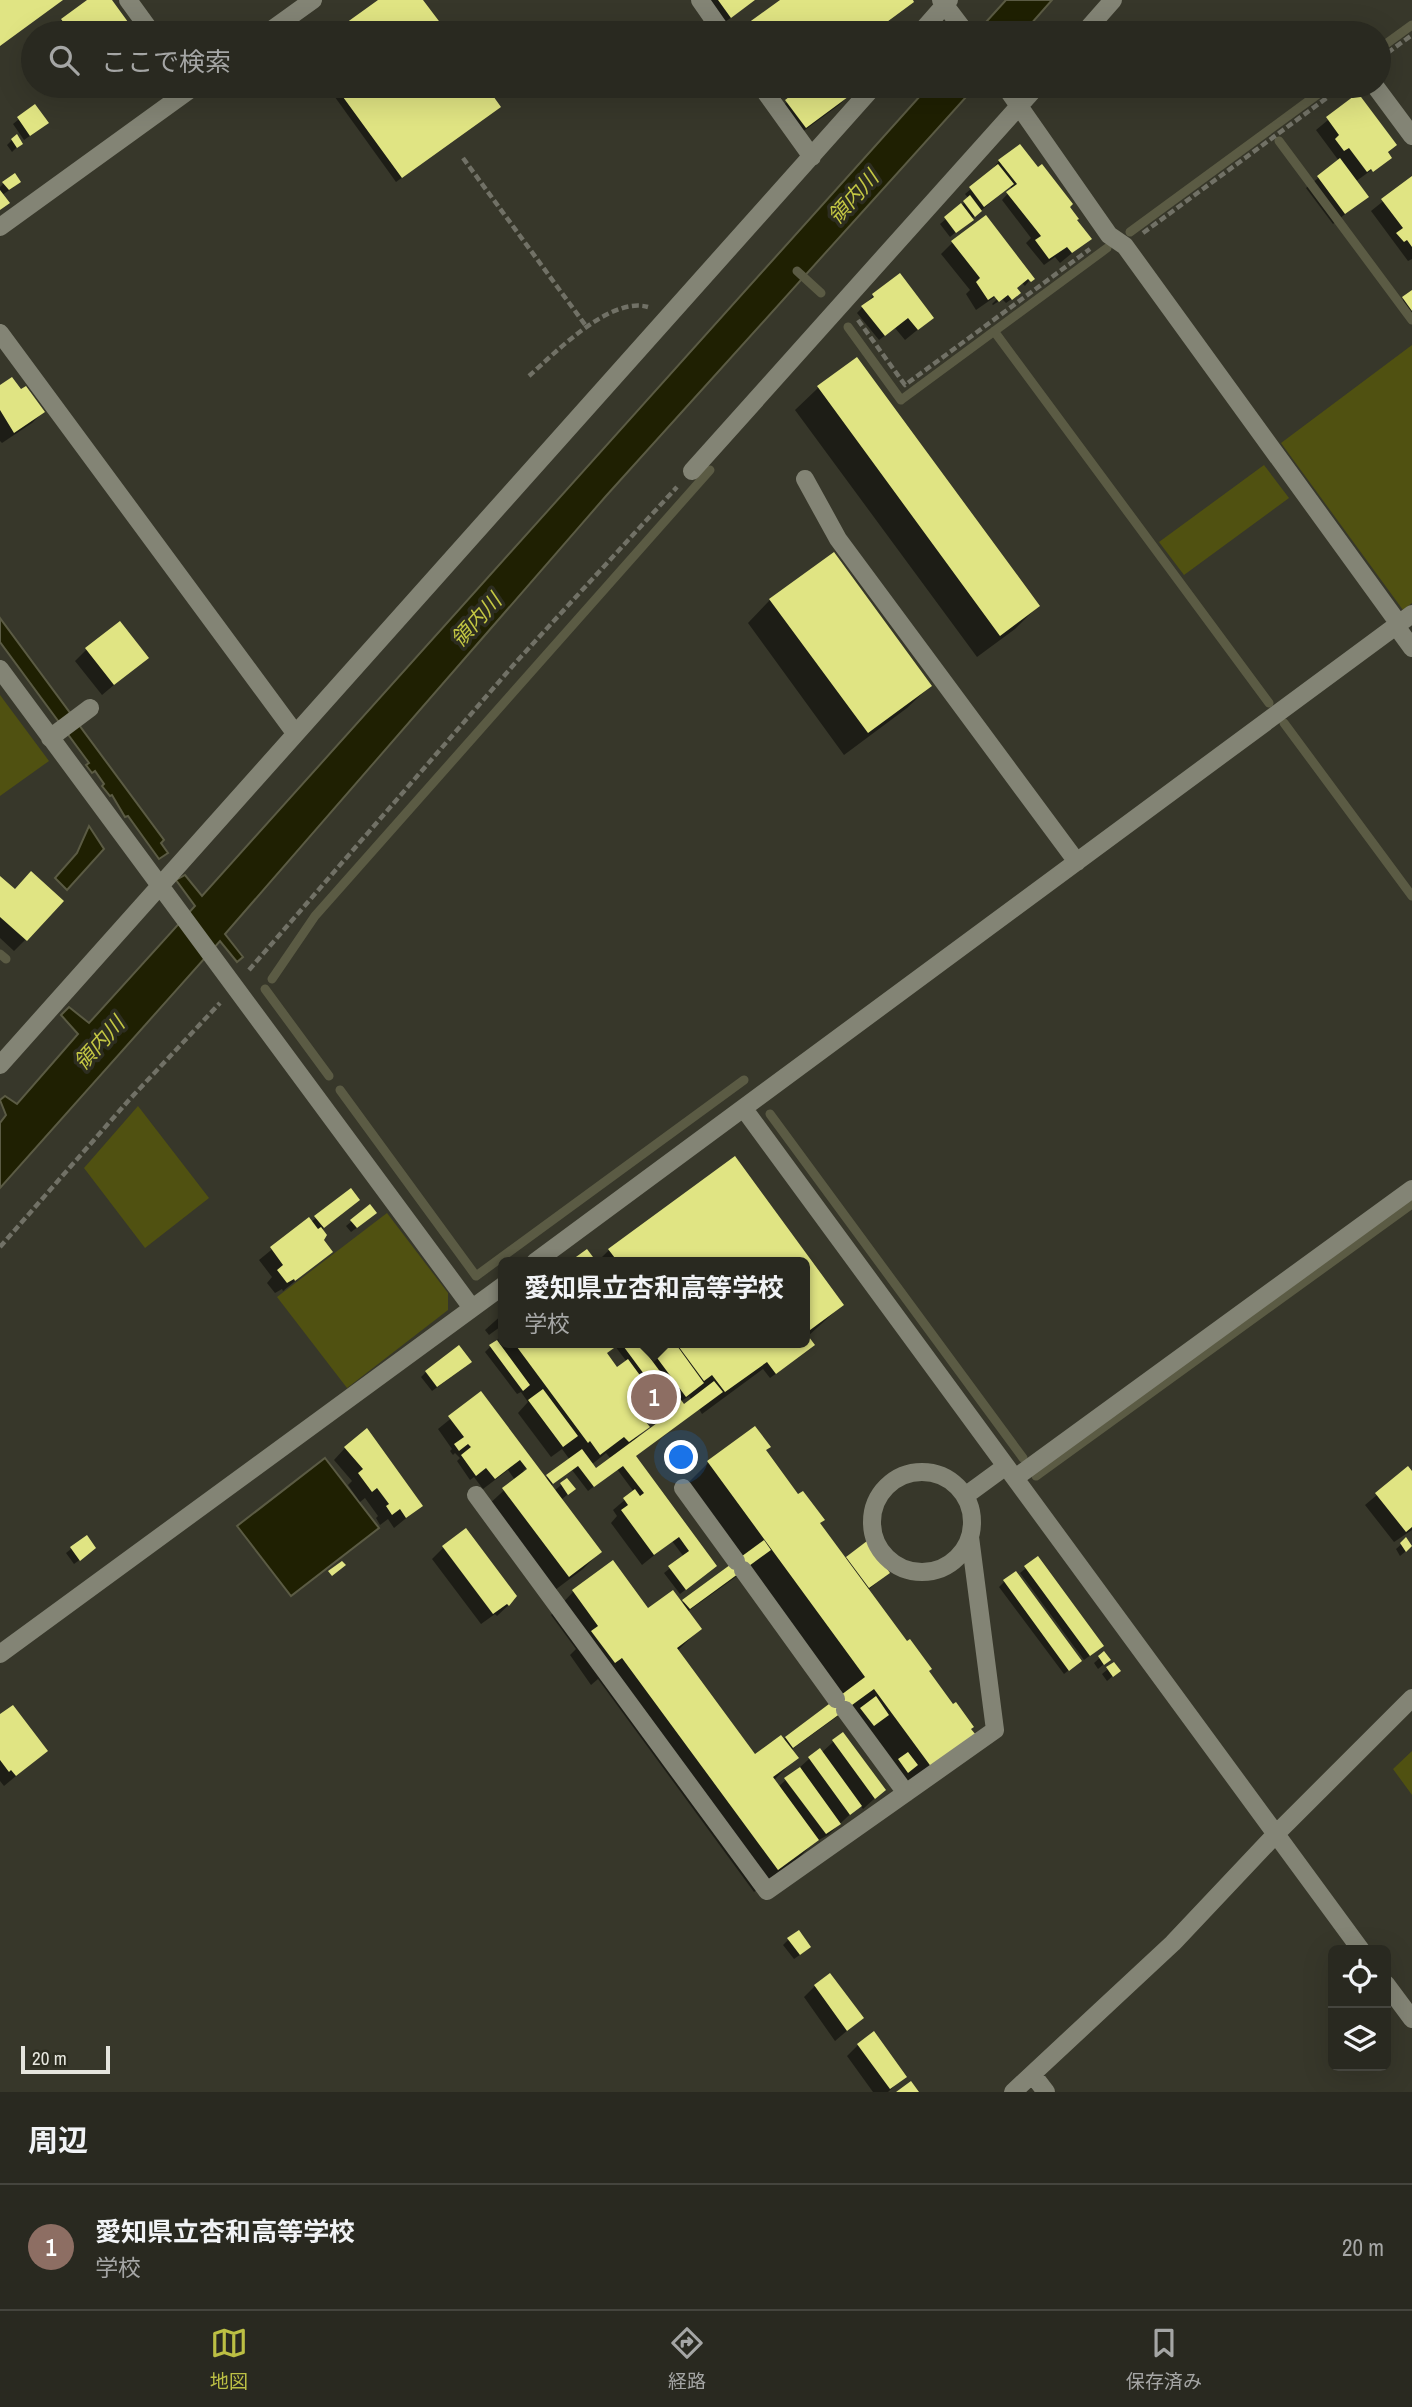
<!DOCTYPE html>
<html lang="ja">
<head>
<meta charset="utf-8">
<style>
  :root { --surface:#292920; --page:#313129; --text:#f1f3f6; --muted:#a5a6a5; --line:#45453e; --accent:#bcbf44 }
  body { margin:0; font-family:"Archivo Narrow","Noto Sans JP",sans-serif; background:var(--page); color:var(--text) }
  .controls { position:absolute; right:21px; bottom:21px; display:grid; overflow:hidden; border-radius:10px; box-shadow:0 7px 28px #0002 }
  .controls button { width:63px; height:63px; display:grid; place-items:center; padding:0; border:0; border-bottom:2px solid var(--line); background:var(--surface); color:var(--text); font:35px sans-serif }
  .scale { position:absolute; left:21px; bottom:18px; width:89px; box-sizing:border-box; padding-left:7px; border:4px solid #e6e6de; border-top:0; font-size:19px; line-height:24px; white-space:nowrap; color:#e6e6de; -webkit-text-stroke:5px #2d2d20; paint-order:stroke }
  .you { position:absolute; left:682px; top:1458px; width:24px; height:24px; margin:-18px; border:5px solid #fff; border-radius:50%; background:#1a73e8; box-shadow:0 0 0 10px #1a73e833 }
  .badge { display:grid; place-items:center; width:46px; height:46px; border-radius:50%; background:var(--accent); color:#fff; font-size:23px; font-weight:700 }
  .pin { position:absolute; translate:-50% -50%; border:4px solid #fff; box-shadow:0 2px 7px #0006 }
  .popup { position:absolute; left:498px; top:1257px; width:312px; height:91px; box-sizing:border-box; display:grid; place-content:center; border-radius:10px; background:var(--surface); filter:drop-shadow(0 2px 5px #0005); font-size:23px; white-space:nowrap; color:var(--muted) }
  .popup b { font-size:26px; color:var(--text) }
  .popup::after { content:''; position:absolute; left:50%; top:100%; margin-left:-14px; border:14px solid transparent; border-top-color:var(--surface) }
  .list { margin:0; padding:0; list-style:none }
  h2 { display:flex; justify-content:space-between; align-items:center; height:91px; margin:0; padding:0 28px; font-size:30px }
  h2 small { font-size:23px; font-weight:400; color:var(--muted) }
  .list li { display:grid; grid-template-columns:46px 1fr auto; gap:21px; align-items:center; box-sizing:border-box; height:126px; padding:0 28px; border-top:2px solid var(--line) }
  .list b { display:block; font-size:26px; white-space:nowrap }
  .list p { margin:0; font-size:23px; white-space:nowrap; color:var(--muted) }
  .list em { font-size:23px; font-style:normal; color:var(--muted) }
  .icon { flex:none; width:38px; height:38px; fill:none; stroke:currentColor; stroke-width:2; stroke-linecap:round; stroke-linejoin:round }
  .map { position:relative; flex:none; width:1412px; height:2092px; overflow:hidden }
  .search { position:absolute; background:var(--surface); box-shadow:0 7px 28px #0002; left:21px; right:21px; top:21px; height:77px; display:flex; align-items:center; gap:18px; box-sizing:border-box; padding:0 24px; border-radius:38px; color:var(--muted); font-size:26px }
  .sheet { height:217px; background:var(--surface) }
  nav { display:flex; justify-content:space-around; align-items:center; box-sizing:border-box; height:98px; border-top:2px solid var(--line); background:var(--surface); font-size:19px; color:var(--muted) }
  nav a { display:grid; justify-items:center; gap:4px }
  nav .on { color:var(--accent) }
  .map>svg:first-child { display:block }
  .green { fill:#505111 }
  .water { fill:#1f2002; stroke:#5b5b44; stroke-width:2 }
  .shadow { fill:#0007; fill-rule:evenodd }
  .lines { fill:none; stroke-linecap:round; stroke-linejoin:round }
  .stream { stroke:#5b5b44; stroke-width:9 }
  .building { fill:#e0e483 }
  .path { stroke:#717166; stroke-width:4.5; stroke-dasharray:7 3.5; stroke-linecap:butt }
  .minor { stroke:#838475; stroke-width:18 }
  .labels { text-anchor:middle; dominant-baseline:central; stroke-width:7; stroke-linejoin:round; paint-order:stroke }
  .water-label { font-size:21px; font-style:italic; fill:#c4c743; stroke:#2d2d20 }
</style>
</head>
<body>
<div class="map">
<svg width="1412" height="2092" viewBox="0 0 1412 2092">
  <rect width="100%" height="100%" fill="#37372a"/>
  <!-- green -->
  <path class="green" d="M1412,345V603L1403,610L1281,443Z
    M1264,465L1289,498L1184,575L1159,542Z
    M0,695L49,761L0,796Z
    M138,1106L209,1198L145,1248L84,1168Z
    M387,1213L448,1293V1310L347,1388L277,1297Z
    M1412,1751V1795L1393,1769Z"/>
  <!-- water -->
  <path class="water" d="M1006,0H1052L1023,33H976Z
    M929,86H976L606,496L225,934L243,957L237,962L220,941L0,1188V1123L6,1115L0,1100L5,1096L17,1104L78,1034L61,1015L69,1007L89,1023L195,906L176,880L185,875L202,896Z
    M0,618L164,840L161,843L168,853L159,859L128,816L125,817L112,795L110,796L102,786L104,784L95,771L92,773L86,765L89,763L0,642Z
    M89,826L104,849L67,890L55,878L77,853Z
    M325,1458L379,1528L291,1596L237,1526Z"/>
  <!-- shadow -->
  <path class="shadow" d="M90,0H110L134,33H52L51,32L62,20Z
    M381,0H421L445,33H335Z
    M709,0H755L725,22Z
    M783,0H910L912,2L871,33H738Z
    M327,86H484L499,106L396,182Z
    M768,86H799L779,100Z
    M807,86H844L850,94L839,105L794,138L775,112Z
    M1358,95L1395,145L1377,166L1355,182L1366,197L1333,224L1306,188L1339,161L1316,130Z
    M35,106L41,128L24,140L13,124Z
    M12,140L21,143L12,152L7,145Z
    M999,161L1068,207L1089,239L1060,263L1055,257L1044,265L1026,243L1031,238L1002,200L1012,189L1010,186L950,237L940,224L969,199L965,194L996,168L994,167Z
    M1412,178V259L1408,261L1371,211Z
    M4,183L14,187L2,195L7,203L0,210V187Z
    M952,243L1032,277L1025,286L1022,283L1015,288L1013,298L1006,303L1002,299L993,305L992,304L1001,295L999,294L976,310L966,294L970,290L941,254Z
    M1412,292V316L1408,318L1398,304Z
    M873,296L932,318L905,340L895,328L879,340L857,313Z
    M857,359L1038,606L1015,629L977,657L795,410L818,388Z
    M0,387L43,412L32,423L2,443L0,441Z
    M770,600L930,686L907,708L844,755L748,623Z
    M87,649L146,658L102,695L75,661Z
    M0,878L14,891L25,940L14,951L0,938Z
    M734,1158L842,1305L807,1337L808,1350L770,1378L763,1369L702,1414L699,1409L634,1457L709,1571L680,1594L664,1573L684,1557L672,1541L642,1565L611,1523L617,1516L613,1510L634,1492L617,1469L588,1491L572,1470L550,1486L554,1491L567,1480L568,1494L561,1500L600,1552L583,1569L551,1593L486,1507L515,1480L508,1470L483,1489L474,1477L470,1480L457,1461L460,1458L455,1453L453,1455L450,1451L452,1449L438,1429L481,1394L532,1462L523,1471L525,1473L545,1479L570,1460L562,1449L551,1457L518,1413L528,1402L521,1392L517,1394L485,1352L504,1333V1343H598L599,1345L601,1343H804V1262H597L609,1250ZM615,1346L627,1362L617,1369L606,1354ZM689,1396L692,1400L683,1406L680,1402ZM661,1408L668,1418L638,1439L637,1437L647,1427L645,1424ZM606,1453L611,1459L595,1470L591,1465Z
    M351,1191L353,1205L321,1230L322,1240L331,1252L283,1291L282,1289L275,1293L267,1283L272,1277L259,1260L309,1219L311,1222Z
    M370,1218L351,1232L346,1226L352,1221Z
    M504,1313V1324L489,1335L485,1330Z
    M465,1367L432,1391L421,1377L426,1372Z
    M755,1428L764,1450L845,1560L847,1558L888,1573L867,1591L953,1707L972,1726L908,1790L849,1708L791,1750L796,1758L773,1781L778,1787L809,1759L820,1751L821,1753L842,1734L884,1790L863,1809L860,1805L828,1835L813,1843L794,1863L754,1892L598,1679L591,1685L570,1655L576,1649L551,1615L573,1592L613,1563L648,1610L681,1604L740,1560L685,1486L708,1463ZM747,1569L841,1698L783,1740L755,1757L677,1651L700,1629L687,1612Z
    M345,1448L421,1506L394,1528L388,1519L380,1525L376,1518L378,1516L365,1498L360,1502L348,1485L352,1481L334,1460Z
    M1408,1469L1412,1474V1530L1394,1542L1365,1505Z
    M86,1537L89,1553L74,1564L66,1553Z
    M1406,1540L1411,1547L1400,1556L1396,1549Z
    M443,1548L515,1597V1599L497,1616L495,1614L481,1624L432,1559Z
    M1037,1559L1096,1651L1084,1660L1020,1573Z
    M1005,1581L1074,1666L1064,1674L999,1587Z
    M1104,1654L1109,1660L1098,1669L1094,1663Z
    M1108,1669L1113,1676L1107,1681L1102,1674Z
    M0,1717L46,1751L4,1786L0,1781Z
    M788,1940L804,1952L794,1959L783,1945Z
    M815,1986L862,2018L835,2041L804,1997Z
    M858,2045L905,2076L888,2092H873L847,2056Z"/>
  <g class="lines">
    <!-- stream -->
    <path class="stream" d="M1379,49L1412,25
      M1279,141L1412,320
      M1130,232L1329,86
      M797,271L821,293
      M848,327L901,400L1107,248
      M994,331L1269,703
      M1284,723L1412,896
      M0,954L6,959
      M272,979L315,916L710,470
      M265,989L329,1076
      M340,1090L476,1276L744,1080
      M770,1114L1023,1458
      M1036,1476L1412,1204"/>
  </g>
  <!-- building -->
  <path class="building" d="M0,0H63L0,46Z
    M87,0H112L136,33H89L83,26L71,33L61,19Z
    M378,0H423L448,33H332Z
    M718,0H755L731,18Z
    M780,0H913L914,2L872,33H739L737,31Z
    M335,86H486L501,107L402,178Z
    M777,86H800L785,96Z
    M804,86H846L852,94L806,128L785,100Z
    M1358,93L1397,145L1388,152L1392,158L1373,172L1371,169L1367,172L1349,148L1344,151L1335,139L1339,135L1326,117Z
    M35,104L49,123L30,136L17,117Z
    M17,134L23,144L17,148L11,139Z
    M1020,144L1038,167L1042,164L1073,204L1070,207L1079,219L1077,220L1092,239L1072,253L1067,247L1049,259L1035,240L1041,236L1006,192L1017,184L998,160Z
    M1340,158L1369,197L1345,214L1317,176Z
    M998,164L1014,184L984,207L969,187Z
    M15,173L21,182L9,190L2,182Z
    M1412,176V247L1407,240L1404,242L1396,233L1403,228L1381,199Z
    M0,190L10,203L0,210Z
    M970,195L982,211L975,217L963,201Z
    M961,203L974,220L956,233L944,217Z
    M986,215L1035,279L1031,282L1028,279L1017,288L1021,293L1012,300L1008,295L999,302L994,296L988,300L976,282L980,278L951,241Z
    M900,273L934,318L918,330L908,318L885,336L861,306L874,297L872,294Z
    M1412,290V311L1402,297Z
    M857,357L1040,606L1000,636L817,386Z
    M12,377L21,389L26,386L45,412L14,433L0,410V385Z
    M834,552L932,686L868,733L769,599Z
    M120,621L149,658L114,685L85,648Z
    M31,871L64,901L27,941L0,917V876L15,889Z
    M735,1156L844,1305L806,1333L815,1345L776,1374L767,1362L725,1392L712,1375L704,1381L676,1343H804V1262H618L608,1249Z
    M351,1188L360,1200L324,1228L314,1216Z
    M370,1204L377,1213L357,1228L350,1220Z
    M309,1217L318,1229L321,1227L327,1235L324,1240L333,1252L295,1281L294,1279L287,1283L277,1270L283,1265L270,1247Z
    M587,1249L593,1257L586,1262H569Z
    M497,1340L530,1385L523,1391L489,1345Z
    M514,1343H621L607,1353L617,1367L628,1359L664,1408L646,1422L650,1427L629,1442L624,1437L600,1455L590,1441L588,1443Z
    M621,1343H639L684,1404L714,1381L723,1392L636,1456L717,1566L686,1590L668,1566L689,1551L679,1537L654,1555L621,1510L628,1505L623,1498L635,1489L640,1496L644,1493L623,1466L594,1487L578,1466L553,1484L546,1475L582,1449L596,1468L672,1412Z
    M646,1343H675L704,1383L686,1397Z
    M459,1345L472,1362L437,1387L425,1371Z
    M543,1389L578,1436L563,1447L528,1400Z
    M481,1391L602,1552L569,1577L502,1488L527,1469L520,1460L495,1479L486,1468L476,1476L461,1455L471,1447L468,1444L459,1451L454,1444L464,1437L448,1416Z
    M755,1426L771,1447L766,1450L798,1494L803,1491L825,1520L820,1523L907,1641L910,1639L932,1669L929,1671L953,1704L956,1702L974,1727L971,1729L976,1735L932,1768L874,1689L793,1748L785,1737L865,1677L707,1461Z
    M367,1428L423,1506L406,1518L400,1509L392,1515L386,1506L389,1504L377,1488L372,1492L358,1473L363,1469L344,1447Z
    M1408,1466L1412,1471V1527L1406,1532L1375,1493Z
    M567,1478L576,1489L568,1495L560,1483Z
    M466,1528L517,1596L509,1606L507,1604L493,1614L442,1546Z
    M87,1535L96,1548L80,1561L70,1547Z
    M1406,1537L1412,1546L1406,1552L1400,1543Z
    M764,1540L771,1550L690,1609L682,1600Z
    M867,1541L890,1573L869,1588L846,1557Z
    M1038,1556L1104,1646L1090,1656L1024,1566Z
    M613,1560L648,1608L673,1590L702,1629L677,1648L755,1754L781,1735L799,1758L773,1777L819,1840L778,1870L622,1658L615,1663L591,1631L598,1626L572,1590Z
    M342,1561L346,1565L332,1576L328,1571Z
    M1016,1571L1082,1661L1069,1671L1003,1580Z
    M1104,1651L1111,1660L1104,1665L1098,1656Z
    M1114,1662L1121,1671L1113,1677L1106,1667Z
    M876,1696L889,1715L874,1726L860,1708Z
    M13,1705L48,1751L16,1776L11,1770L9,1772L0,1760V1714Z
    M843,1732L886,1790L875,1799L832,1740Z
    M820,1748L862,1806L850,1815L808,1757Z
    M908,1752L918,1765L908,1773L898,1759Z
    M800,1767L841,1824L826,1834L784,1778Z
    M799,1930L811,1947L800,1955L787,1938Z
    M830,1973L864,2018L847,2031L814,1985Z
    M874,2031L907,2077L890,2089L857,2044Z
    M911,2081L919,2092H896Z"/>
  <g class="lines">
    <!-- path -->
    <path class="path" d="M1379,59L1412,35
      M463,158L586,326
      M1143,233L1343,86
      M858,320L905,385L1090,249
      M529,376C555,353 610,296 648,307
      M249,970L517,661L677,487
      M0,1247L129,1100L220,1003"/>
    <!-- minor -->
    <path class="minor" d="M128,0L152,33
      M700,0L723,33
      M941,0L966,33
      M267,33L313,0
      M920,33L949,0
      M1084,33L1113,0
      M761,86L812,157
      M1005,86L1109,235L1125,246L1399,624
      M1375,86L1412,136
      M0,227L195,86
      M0,333L295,733
      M692,471L1037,86
      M805,479L838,539L1077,862
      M1396,626L1412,648
      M0,669L472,1308
      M50,738L90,708
      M0,1065C290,737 585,414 874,86
      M744,1109L1361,1950
      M535,1262L1412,614
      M872 1522a50 50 0 1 1 100 0a50 50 0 1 1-100 0Z
      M1015,1478L1412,1189
      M683,1488L736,1561
      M476,1495L767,1891L995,1730L970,1537
      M965,1496L1006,1466
      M743,1570L836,1699
      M0,1654L504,1285
      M845,1710L906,1793
      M1386,1984L1412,2019
      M1033,2075L1046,2092
      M1013,2092L1173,1943L1275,1835L1412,1698"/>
  </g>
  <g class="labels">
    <!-- water labels -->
    <g class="water-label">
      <text transform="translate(853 197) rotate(-48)">領内川</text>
      <text transform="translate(476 620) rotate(-48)">領内川</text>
      <text transform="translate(99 1043) rotate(-48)">領内川</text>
    </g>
  </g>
</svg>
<div class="controls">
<button><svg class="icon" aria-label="locate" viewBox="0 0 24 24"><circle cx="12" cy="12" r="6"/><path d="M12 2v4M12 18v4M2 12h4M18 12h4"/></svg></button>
<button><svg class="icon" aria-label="layers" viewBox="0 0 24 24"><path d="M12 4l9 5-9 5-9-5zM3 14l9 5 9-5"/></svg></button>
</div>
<div class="scale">20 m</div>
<div class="you"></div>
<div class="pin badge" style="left:654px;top:1397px;background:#8d6e63">1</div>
<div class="popup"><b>愛知県立杏和高等学校</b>学校</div>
<div class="search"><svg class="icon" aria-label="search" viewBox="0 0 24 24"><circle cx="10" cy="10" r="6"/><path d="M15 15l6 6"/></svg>ここで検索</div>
</div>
<section class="sheet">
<h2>周辺<small></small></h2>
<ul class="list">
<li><span class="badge" style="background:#8d6e63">1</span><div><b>愛知県立杏和高等学校</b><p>学校</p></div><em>20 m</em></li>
</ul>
</section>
<nav>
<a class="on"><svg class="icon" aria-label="map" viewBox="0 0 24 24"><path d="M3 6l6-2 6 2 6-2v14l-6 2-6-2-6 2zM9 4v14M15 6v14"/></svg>地図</a>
<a><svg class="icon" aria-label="directions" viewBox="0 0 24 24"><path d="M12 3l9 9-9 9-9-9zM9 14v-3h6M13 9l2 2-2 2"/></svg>経路</a>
<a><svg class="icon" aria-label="saved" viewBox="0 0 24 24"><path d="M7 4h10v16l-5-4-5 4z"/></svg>保存済み</a>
</nav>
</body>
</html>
